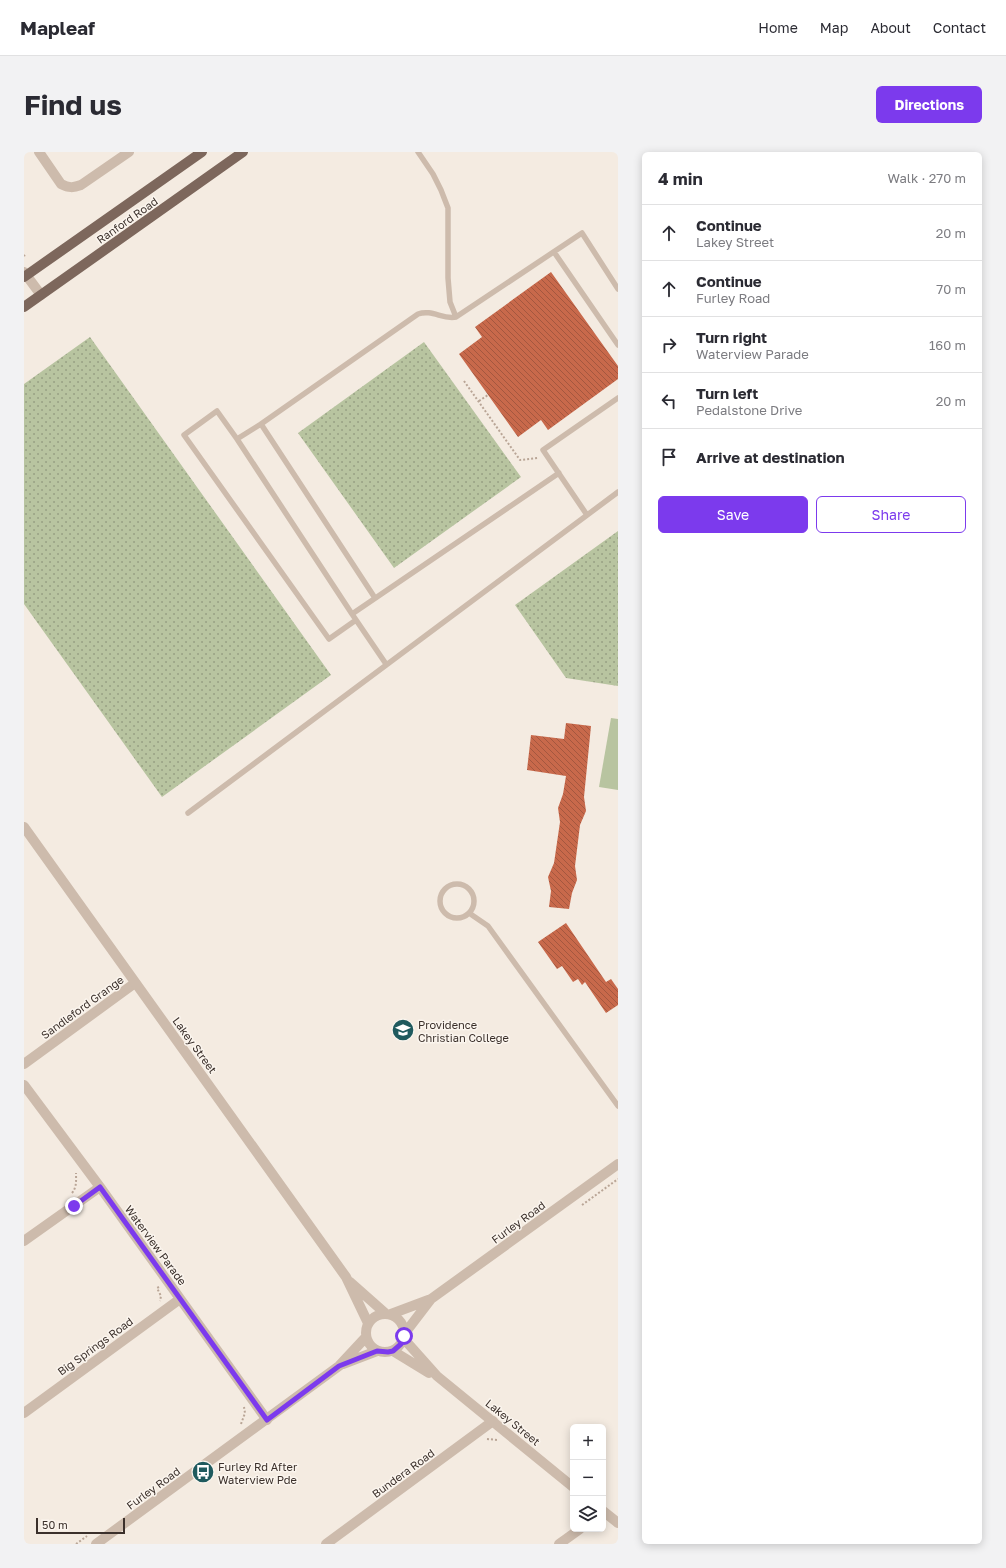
<!DOCTYPE html>
<html lang="en">
<head>
<meta charset="utf-8">
<style>
  :root { --surface:#fff; --page:#f2f2f3; --text:#2b2b33; --muted:#7c7c81; --line:#e1e1e2; --accent:#7c3aed }
  body { margin:0; font-family:"Golos Text",sans-serif; background:var(--page); color:var(--text) }
  .controls { position:absolute; right:12px; bottom:12px; display:grid; overflow:hidden; border-radius:6px; box-shadow:0 2px 10px #0003 }
  .controls button { width:36px; height:36px; display:grid; place-items:center; padding:0; border:0; border-bottom:1px solid var(--line); background:var(--surface); color:var(--text); font:20px sans-serif }
  .scale { position:absolute; left:12px; bottom:10px; width:89px; box-sizing:border-box; padding-left:4px; border:2px solid #3b302b; border-top:0; font-size:11px; line-height:14px; white-space:nowrap; color:#3b302b; -webkit-text-stroke:3px #fbf5ee; paint-order:stroke }
  .stop { position:absolute; width:12px; height:12px; margin:-9px; border:3px solid #7c3aed; border-radius:50%; background:#fff }
  .stop.end { background:#7c3aed; border-color:#fff; box-shadow:0 1px 4px #0008 }
  .list { margin:0; padding:0; list-style:none }
  h2 { display:flex; justify-content:space-between; align-items:center; height:52px; margin:0; padding:0 16px; font-size:17px }
  h2 small { font-size:13px; font-weight:400; color:var(--muted) }
  .list li { display:grid; grid-template-columns:26px 1fr auto; gap:12px; align-items:center; box-sizing:border-box; height:56px; padding:0 16px; border-top:1px solid var(--line) }
  .list b { display:block; font-size:15px; white-space:nowrap }
  .list p { margin:0; font-size:13px; white-space:nowrap; color:var(--muted) }
  .list em { font-size:13px; font-style:normal; color:var(--muted) }
  .actions { display:flex; gap:8px; padding:12px 16px }
  .actions a { flex:1; padding:9px 0; border:1px solid var(--accent); border-radius:6px; text-align:center; font-size:14px; color:var(--accent) }
  .actions .main { background:var(--accent); color:#fff }
  .icon { flex:none; width:22px; height:22px; fill:none; stroke:currentColor; stroke-width:2; stroke-linecap:round; stroke-linejoin:round }
  .map { position:relative; flex:none; width:594px; height:1392px; overflow:hidden; border-radius:6px }
  header { display:flex; align-items:center; gap:24px; box-sizing:border-box; height:56px; padding:0 20px; background:var(--surface); border-bottom:1px solid var(--line) }
  header strong { font-size:19px }
  nav { display:flex; gap:22px; margin-inline-start:auto; font-size:14px }
  .intro { display:flex; align-items:center; justify-content:space-between; box-sizing:border-box; height:96px; padding:0 24px }
  h1 { margin:0; font-size:28px }
  .button { padding:10px 18px; border-radius:6px; background:var(--accent); color:#fff; font-size:14px; font-weight:700 }
  main { display:flex; gap:24px; padding:0 24px }
  aside { flex:1; background:var(--surface); border-radius:6px; box-shadow:0 2px 10px #0003 }
  .map>svg:first-child { display:block }
  .grass { fill:url(#grass-dots) }
  .garden { fill:#b8c4a0 }
  .building { fill:url(#building-back-hatch) }
  .lines { fill:none; stroke-linecap:round; stroke-linejoin:round }
  .path { stroke:#b9a596; stroke-width:2; stroke-dasharray:2 2; stroke-linecap:butt }
  .service { stroke:#cdbbac; stroke-width:5.5 }
  .minor { stroke:#cdbbac; stroke-width:10 }
  .tertiary { stroke:#cdbbac; stroke-width:10 }
  .primary { stroke:#7d675c; stroke-width:10 }
  .route { stroke:#7c3aed; stroke-width:5 }
  .labels { text-anchor:middle; dominant-baseline:central; stroke-width:3; stroke-linejoin:round; paint-order:stroke }
  .street-label { font-size:11px; fill:#3b302b; stroke:#fbf5ee }
  .poi-label { font-size:11px; fill:#3b302b; stroke:#fbf5ee; text-anchor:start }
</style>
</head>
<body>
<header>
<strong>Mapleaf</strong>
<nav><a>Home</a><a>Map</a><a>About</a><a>Contact</a></nav>
</header>
<div class="intro"><h1>Find us</h1><a class="button">Directions</a></div>
<main>
<div class="map">
<svg width="594" height="1392" viewBox="0 0 594 1392">
  <defs>
    <pattern id="grass-dots" width="8" height="8" patternUnits="userSpaceOnUse"><rect width="8" height="8" fill="#b8c4a0"/><path d="M2 2h.1M6 6h.1" fill="none" stroke="#97a083" stroke-width="1.8" stroke-linecap="round"/></pattern>
    <pattern id="building-back-hatch" width="6" height="6" patternUnits="userSpaceOnUse"><rect width="6" height="6" fill="#c8694b"/><path d="M-1 5l2 2M0 0l6 6M5-1l2 2" fill="none" stroke="#a4573f"/></pattern>
  </defs>
  <rect width="100%" height="100%" fill="#f4ebe1"/>
  <!-- grass -->
  <path class="grass" d="M66,185L307,523L138,645L0,452V232Z
    M400,190L497,325L370,416L274,281Z
    M594,379V534L542,526L491,453Z"/>
  <!-- garden -->
  <path class="garden" d="M587,566L594,567V638L575,635Z"/>
  <!-- building -->
  <path class="building" d="M527,120L594,214V227L524,278L517,268L494,285L435,202L458,185L451,175Z
    M542,571L567,574L560,645L562,659L556,673L551,714L553,728L548,741L545,757L525,755L527,739L524,725L530,711L536,670L534,656L539,642L542,624L503,618L507,583L540,587Z
    M542,771L582,830L587,827L594,837V853L582,861L561,830L558,833L554,827L549,830L538,814L533,817L514,790Z"/>
  <g class="lines">
    <!-- path -->
    <path class="path" d="M0,104L1,103
      M440,229L496,308L514,306
      M455,249L464,243
      M48,1041C53,1035 52,1028 52,1021
      M558,1053L594,1027
      M135,1135L133,1136L137,1144L136,1149
      M217,1272L221,1261L220,1255
      M463,1287L474,1288
      M52,1392L63,1384"/>
    <!-- service -->
    <path class="service" d="M394,0L409,22L417,38L424,56V126L426,150L432,165
      M530,100L594,193
      M237,272L394,162C408,157 419,168 432,165L558,81L594,137
      M213,287L193,259L160,283L305,487L332,468
      M563,363L519,298L594,246
      M328,462L213,287L237,272L351,446
      M362,512L328,462L535,321
      M164,661L594,340
      M416 749a17 17 0 1 1 34 0a17 17 0 1 1-34 0Z
      M445,761L464,774L594,954"/>
    <!-- minor -->
    <path class="minor" d="M15,0L37,32C45,36 49,36 57,33L105,0
      M0,120L17,143
      M0,912L111,831
      M0,933L76,1035L243,1268
      M0,1089L76,1035
      M0,1261L156,1147
      M302,1392L469,1269
      M535,1392L556,1377"/>
    <!-- tertiary -->
    <path class="tertiary" d="M0,675L322,1125L344,1171
      M326,1130L361,1161
      M342 1181a19 19 0 1 1 38 0a19 19 0 1 1-38 0Z
      M367,1162L407,1147L594,1012
      M381,1181L407,1147
      M380,1187L413,1224L549,1335
      M369,1199L405,1221
      M319,1212L353,1199
      M579,1359L594,1371
      M72,1392L315,1214L342,1185"/>
    <!-- primary -->
    <path class="primary" d="M0,125L178,0
      M0,155L219,0"/>
  </g>
  <g class="lines">
    <!-- route -->
    <path class="route" d="M50,1054L76,1035L243,1268L315,1214L353,1199L364,1200L369,1199L377,1192L380,1184"/>
  </g>
  <!-- icons -->
  <defs>
    <g id="school-disc" transform="scale(1.15)"><circle r="9.5" fill="#1f5a5e" stroke="#fbf5ee"/><path d="M0-5L7-2L0 1L-7-2ZM-4 1L0 2.5L4 1V4Q0 6-4 4Z" fill="#fff"/></g>
    <g id="bus-disc" transform="scale(1.15)"><circle r="9.5" fill="#1f5a5e" stroke="#fbf5ee"/><path d="M-5-6H5V4H4V6H2V4H-2V6H-4V4H-5ZM-3.5-4V0h7V-4ZM-3.5 1.2v1.5H-2V1.2ZM2 1.2v1.5H3.5V1.2Z" fill="#fff"/></g>
  </defs>
  <g fill-rule="evenodd">
    <use href="#school-disc" x="379" y="878"/>
    <use href="#bus-disc" x="179" y="1320"/>
  </g>
  <g class="labels">
    <!-- street labels -->
    <g class="street-label">
      <text transform="translate(103 68) rotate(-35)">Ranford Road</text>
      <text transform="translate(58 855) rotate(-36)">Sandleford Grange</text>
      <text transform="translate(171 893) rotate(54)">Lakey Street</text>
      <text transform="translate(494 1070) rotate(-36)">Furley Road</text>
      <text transform="translate(132 1093) rotate(54)">Waterview Parade</text>
      <text transform="translate(71 1194) rotate(-36)">Big Springs Road</text>
      <text transform="translate(489 1270) rotate(39)">Lakey Street</text>
      <text transform="translate(379 1321) rotate(-36)">Bundera Road</text>
      <text transform="translate(129 1336) rotate(-36)">Furley Road</text>
    </g>
    <!-- poi labels -->
    <g class="poi-label">
      <text x="394" y="872">Providence<tspan x="394" dy="13">Christian College</tspan></text>
      <text x="194" y="1314">Furley Rd After<tspan x="194" dy="13">Waterview Pde</tspan></text>
    </g>
  </g>
</svg>
<div class="controls">
<button>+</button>
<button>−</button>
<button><svg class="icon" aria-label="layers" viewBox="0 0 24 24"><path d="M12 4l9 5-9 5-9-5zM3 14l9 5 9-5"/></svg></button>
</div>
<div class="scale">50 m</div>
<div class="stop" style="left:380px;top:1184px"></div>
<div class="stop end" style="left:50px;top:1054px"></div>
</div>
<aside>
<h2>4 min<small>Walk · 270 m</small></h2>
<ul class="list">
<li><svg class="icon" aria-label="ahead" viewBox="0 0 24 24"><path d="M12 20V5M6 11l6-6 6 6"/></svg><div><b>Continue</b><p>Lakey Street</p></div><em>20 m</em></li>
<li><svg class="icon" aria-label="ahead" viewBox="0 0 24 24"><path d="M12 20V5M6 11l6-6 6 6"/></svg><div><b>Continue</b><p>Furley Road</p></div><em>70 m</em></li>
<li><svg class="icon" aria-label="right" viewBox="0 0 24 24"><path d="M7 20v-9h11M14 6l5 5-5 5"/></svg><div><b>Turn right</b><p>Waterview Parade</p></div><em>160 m</em></li>
<li><svg class="icon" aria-label="left" viewBox="0 0 24 24"><path d="M17 20v-9H6M10 6l-5 5 5 5"/></svg><div><b>Turn left</b><p>Pedalstone Drive</p></div><em>20 m</em></li>
<li><svg class="icon" aria-label="arrive" viewBox="0 0 24 24"><path d="M6 21V4h12l-3 4 3 4H6"/></svg><div><b>Arrive at destination</b></div></li>
</ul>
<div class="actions"><a class="main">Save</a><a>Share</a></div>
</aside>
</main>
</body>
</html>
